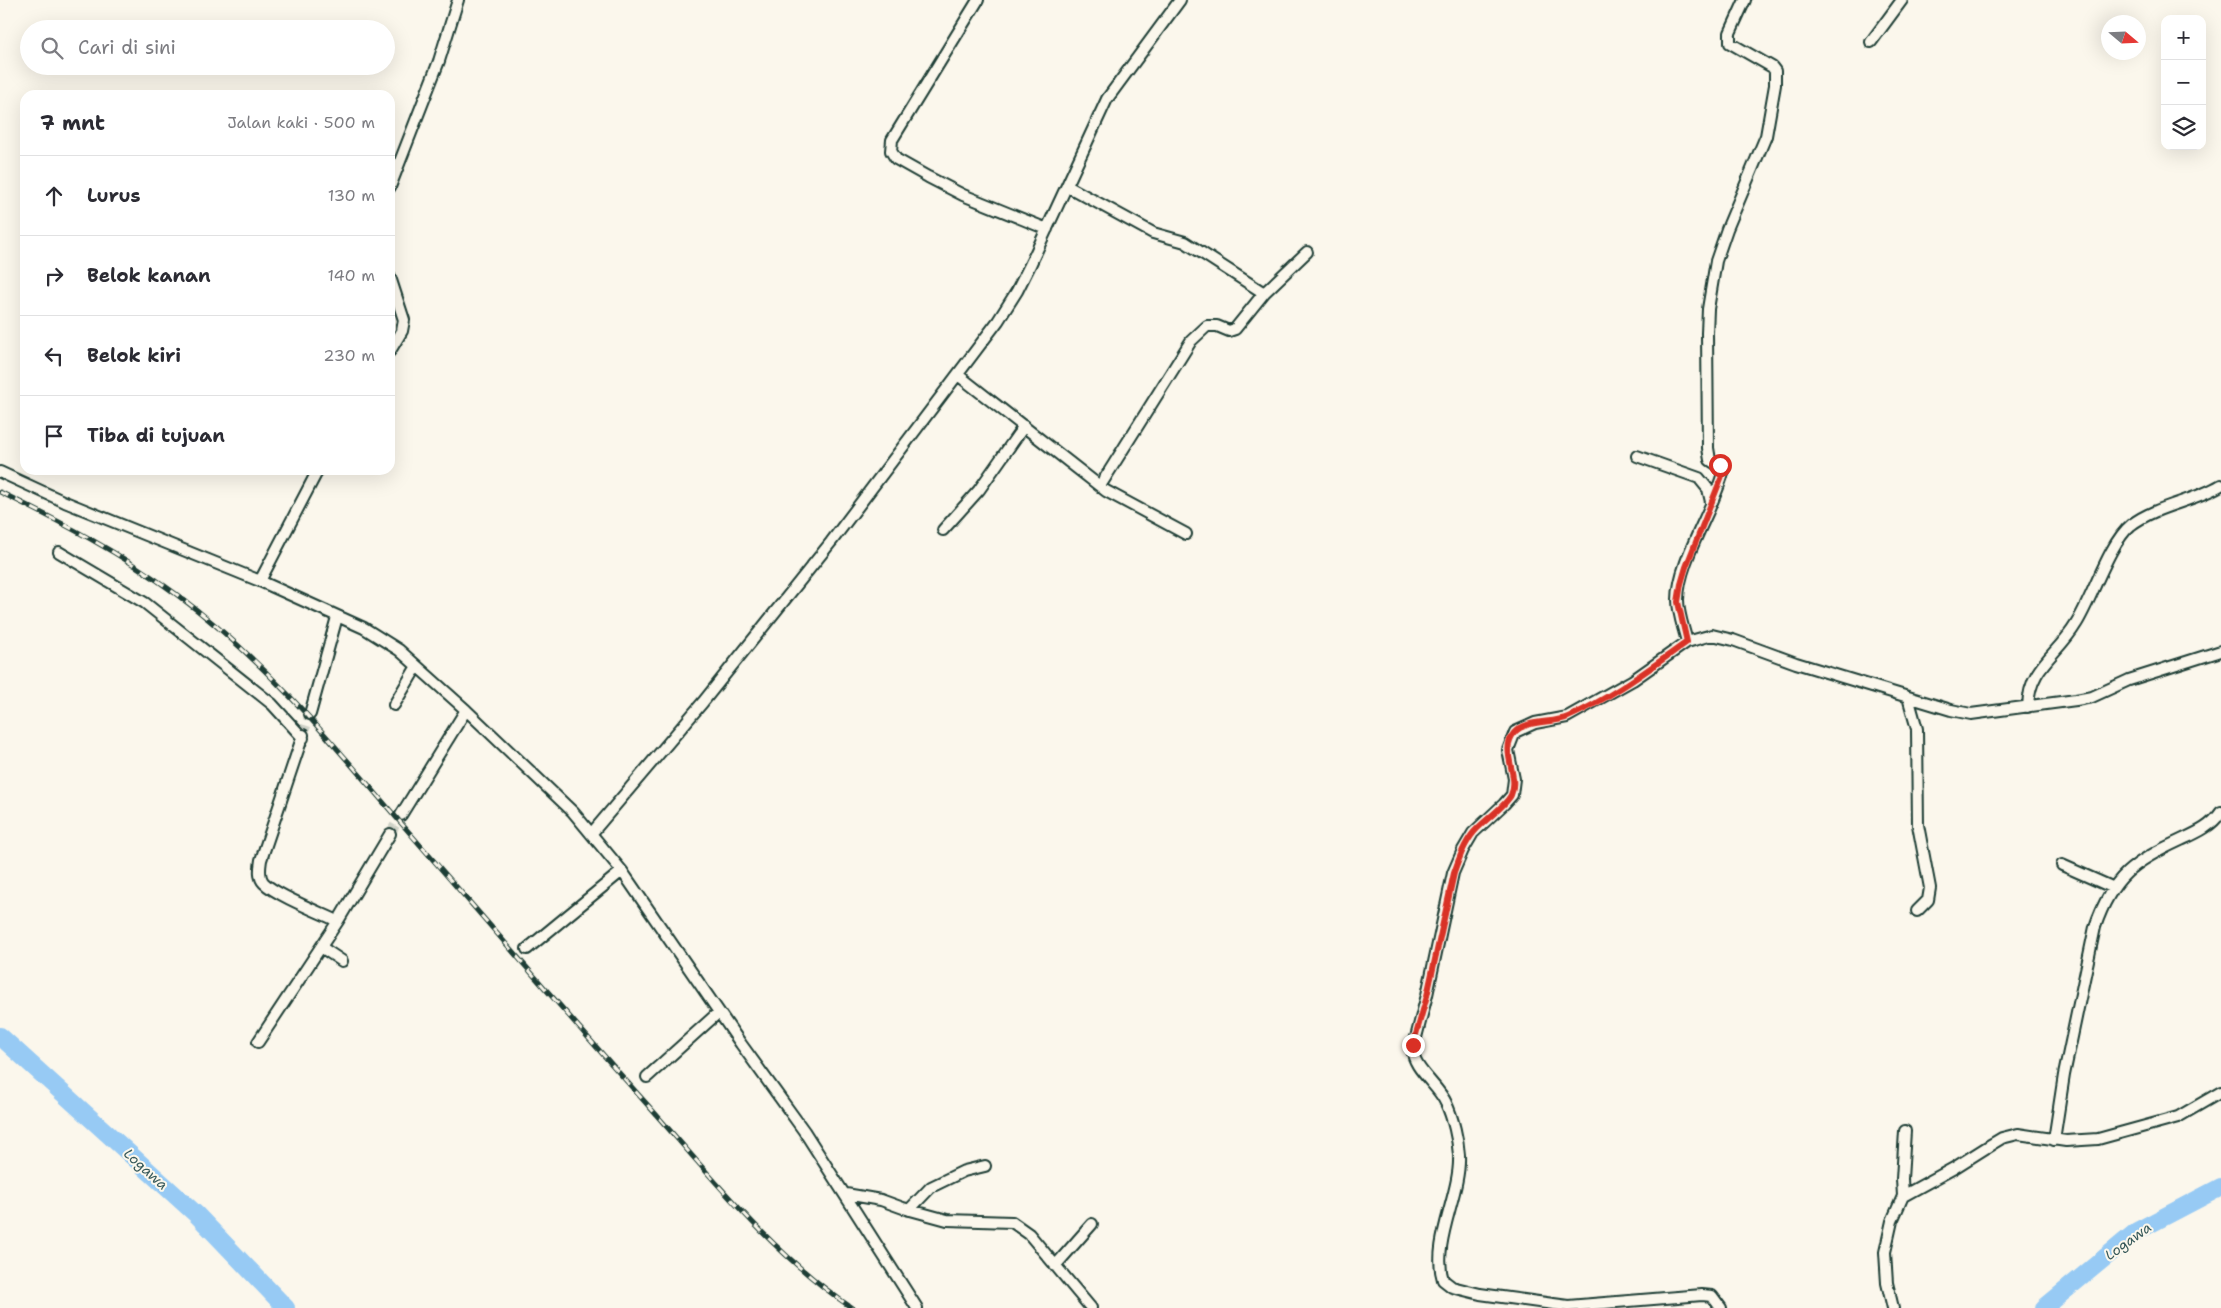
<!DOCTYPE html>
<html lang="id">
<head>
<meta charset="utf-8">
<style>
  :root { --surface:#fff; --page:#f2f2f3; --text:#2b2b33; --muted:#7c7c81; --line:#e1e1e2 }
  body { margin:0; font-family:"Shantell Sans",sans-serif; background:var(--page); color:var(--text) }
  .controls { position:absolute; right:15px; top:15px; display:grid; overflow:hidden; border-radius:10px; box-shadow:0 5px 20px #0002 }
  .controls button { width:45px; height:45px; display:grid; place-items:center; padding:0; border:0; border-bottom:1px solid var(--line); background:var(--surface); color:var(--text); font:25px sans-serif }
  .compass { position:absolute; left:2101px; top:15px; width:45px; height:45px; border-radius:50%; background:var(--surface); box-shadow:0 5px 20px #0002; rotate:109deg }
  .stop { position:absolute; width:15px; height:15px; margin:-11px; border:4px solid #d93025; border-radius:50%; background:#fff }
  .stop.end { background:#d93025; border-color:#fff; box-shadow:0 1px 5px #0008 }
  .list { margin:0; padding:0; list-style:none }
  h2 { display:flex; justify-content:space-between; align-items:center; height:65px; margin:0; padding:0 20px; font-size:21px }
  h2 small { font-size:16px; font-weight:400; color:var(--muted) }
  .list li { display:grid; grid-template-columns:32px 1fr auto; gap:15px; align-items:center; box-sizing:border-box; height:80px; padding:0 20px; border-top:1px solid var(--line) }
  .list b { display:block; font-size:19px; white-space:nowrap }
  .list em { font-size:16px; font-style:normal; color:var(--muted) }
  .icon { flex:none; width:28px; height:28px; fill:none; stroke:currentColor; stroke-width:2; stroke-linecap:round; stroke-linejoin:round }
  .map { position:relative; flex:none; width:2221px; height:1308px; overflow:hidden }
  .search { position:absolute; background:var(--surface); box-shadow:0 5px 20px #0002; left:20px; top:20px; width:375px; height:55px; display:flex; align-items:center; gap:12px; box-sizing:border-box; padding:0 18px; border-radius:28px; color:var(--muted); font-size:19px }
  .panel { position:absolute; background:var(--surface); box-shadow:0 5px 20px #0002; left:20px; top:90px; width:375px; height:385px; border-radius:15px }
  .map>svg:first-child { display:block }
  .lines { fill:none; stroke-linecap:round; stroke-linejoin:round }
  .river { stroke:#97caf4; stroke-width:18 }
  .minor-tunnel { stroke:#cfd2c7; stroke-width:10; stroke-dasharray:10 5; stroke-linecap:butt }
  .minor-casing { stroke:#1f3d34; stroke-width:14 }
  .minor { stroke:#fbf7ec; stroke-width:10 }
  .rail-casing { stroke:#1f3d34; stroke-width:5 }
  .rail { stroke:#fbf7ec; stroke-width:3; stroke-dasharray:9; stroke-linecap:butt }
  .route { stroke:#d93025; stroke-width:6 }
  .labels { text-anchor:middle; dominant-baseline:central; stroke-width:4; stroke-linejoin:round; paint-order:stroke }
  .water-label { font-size:14px; font-style:italic; fill:#37595a; stroke:#fbf7ec }
</style>
</head>
<body>
<div class="map">
<svg width="2221" height="1308" viewBox="0 0 2221 1308">
  <rect width="100%" height="100%" fill="#fbf7ec"/>
  <filter id="ink" filterUnits="userSpaceOnUse"><feTurbulence type="fractalNoise" baseFrequency=".02" numOctaves="2"/><feDisplacementMap in="SourceGraphic" scale="10" xChannelSelector="R" yChannelSelector="G"/><feConvolveMatrix kernelMatrix="1 2 1 2 8 2 1 2 1" color-interpolation-filters="sRGB"/></filter>
  <g filter="url(#ink)">
    <g class="lines">
      <!-- river -->
      <path class="river" d="M0,1036L197,1215L286,1308
        M2044,1308L2137,1231L2221,1187"/>
      <!-- minor-tunnel -->
      <path class="minor-tunnel" d="M303,735L310,714
        M390,834L401,815"/>
      <!-- minor casing -->
      <g class="minor-casing">
        <path id="minor" d="M978,0L892,140L891,151L896,159L928,177L963,195L1047,229
          M1871,42L1902,0
          M1067,186L1153,233L1185,242L1264,293
          M390,187L439,61L458,0
          M390,277L404,320L402,331L390,351
          M958,375L1106,491L1186,534
          M1637,456L1699,478L1708,489L1711,502
          M0,472L65,502L260,581L364,628L399,650L466,710L573,812L622,871L741,1044L804,1131L917,1308
          M1100,486L1191,341L1207,326H1217L1229,331L1235,329L1264,293L1307,252
          M943,530L979,490L1024,426
          M59,552L145,603L272,704L303,738
          M260,581L318,470
          M1687,642C1684,629 1678,614 1678,600C1678,560 1715,508 1724,469L1710,460L1708,448L1707,333L1708,309L1716,261L1727,229L1766,136L1775,85V71L1772,67L1730,43V33L1745,0
          M1908,697L1917,729L1918,825L1930,888L1928,900L1917,911
          M394,705L417,666
          M2028,707C2029,666 2057,656 2076,624C2092,599 2109,543 2131,525C2157,505 2193,502 2221,485
          M310,714L337,617
          M303,735L261,860C260,867 258,877 264,883C276,895 321,913 338,921
          M401,815L466,710
          M591,834L703,702L831,542L998,321L1017,291L1031,263L1107,99L1180,0
          M2062,865L2114,888
          M321,947L342,961
          M527,949L622,871
          M258,1042L338,921L390,834
          M647,1077L719,1012
          M2054,1140L2064,1075L2095,927C2112,876 2134,862 2181,840C2196,833 2211,827 2221,812
          M846,1194L881,1200L903,1208L947,1220L1012,1222L1029,1234L1091,1308
          M1903,1196L1902,1179L1905,1131
          M909,1210L931,1187L964,1171L985,1166
          M1055,1266L1092,1224
          M1721,1308L1712,1296L1702,1295L1568,1306L1480,1294L1452,1287L1443,1280C1431,1242 1461,1194 1459,1155C1458,1139 1453,1118 1446,1103C1439,1086 1411,1067 1413,1049L1427,995L1453,873L1463,850L1473,833L1504,804L1512,795L1514,779L1508,750L1515,732L1535,723L1567,717L1633,680L1687,642L1712,635L1733,640L1796,663L1951,710L1971,714L2076,700L2092,697L2129,680L2221,651
          M1893,1308L1887,1283L1885,1252L1892,1221L1903,1196L1954,1168L1992,1144L2002,1138L2018,1134L2066,1141L2098,1139L2178,1117L2221,1092"/>
      </g>
      <!-- minor -->
      <use href="#minor" class="minor"/>
      <!-- rail casing -->
      <g class="rail-casing">
        <path id="rail" d="M0,492C61,522 121,553 176,594C263,658 331,741 401,823C482,916 563,1010 645,1102C710,1175 771,1253 852,1308"/>
      </g>
      <!-- rail -->
      <use href="#rail" class="rail"/>
    </g>
  </g>
  <g class="lines" filter="url(#ink)">
    <!-- route -->
    <path class="route" d="M1413,1045L1427,996L1454,873C1459,859 1464,844 1474,832C1483,821 1506,806 1511,795C1520,775 1499,751 1514,733C1526,719 1552,724 1568,717C1611,698 1649,669 1687,642L1678,602L1681,584L1686,567L1724,471L1720,465"/>
  </g>
  <g class="labels">
    <!-- water labels -->
    <g class="water-label">
      <text transform="translate(146 1169) rotate(42)">Logawa</text>
      <text transform="translate(2128 1241) rotate(-36)">Logawa</text>
    </g>
  </g>
</svg>
<div class="controls">
<button>+</button>
<button>−</button>
<button><svg class="icon" aria-label="layers" viewBox="0 0 24 24"><path d="M12 4l9 5-9 5-9-5zM3 14l9 5 9-5"/></svg></button>
</div>
<svg class="compass" viewBox="-18 -18 36 36"><path d="M0-13l5 13h-10z" fill="#e53935"/><path d="M0 13l5-13h-10z" fill="#7c7c81"/></svg>
<div class="stop" style="left:1720px;top:465px"></div>
<div class="stop end" style="left:1413px;top:1045px"></div>
<div class="search"><svg class="icon" aria-label="search" viewBox="0 0 24 24"><circle cx="10" cy="10" r="6"/><path d="M15 15l6 6"/></svg>Cari di sini</div>
<section class="panel">
<h2>7 mnt<small>Jalan kaki · 500 m</small></h2>
<ul class="list">
<li><svg class="icon" aria-label="ahead" viewBox="0 0 24 24"><path d="M12 20V5M6 11l6-6 6 6"/></svg><div><b>Lurus</b></div><em>130 m</em></li>
<li><svg class="icon" aria-label="right" viewBox="0 0 24 24"><path d="M7 20v-9h11M14 6l5 5-5 5"/></svg><div><b>Belok kanan</b></div><em>140 m</em></li>
<li><svg class="icon" aria-label="left" viewBox="0 0 24 24"><path d="M17 20v-9H6M10 6l-5 5 5 5"/></svg><div><b>Belok kiri</b></div><em>230 m</em></li>
<li><svg class="icon" aria-label="arrive" viewBox="0 0 24 24"><path d="M6 21V4h12l-3 4 3 4H6"/></svg><div><b>Tiba di tujuan</b></div></li>
</ul>
</section>
</div>
</body>
</html>
